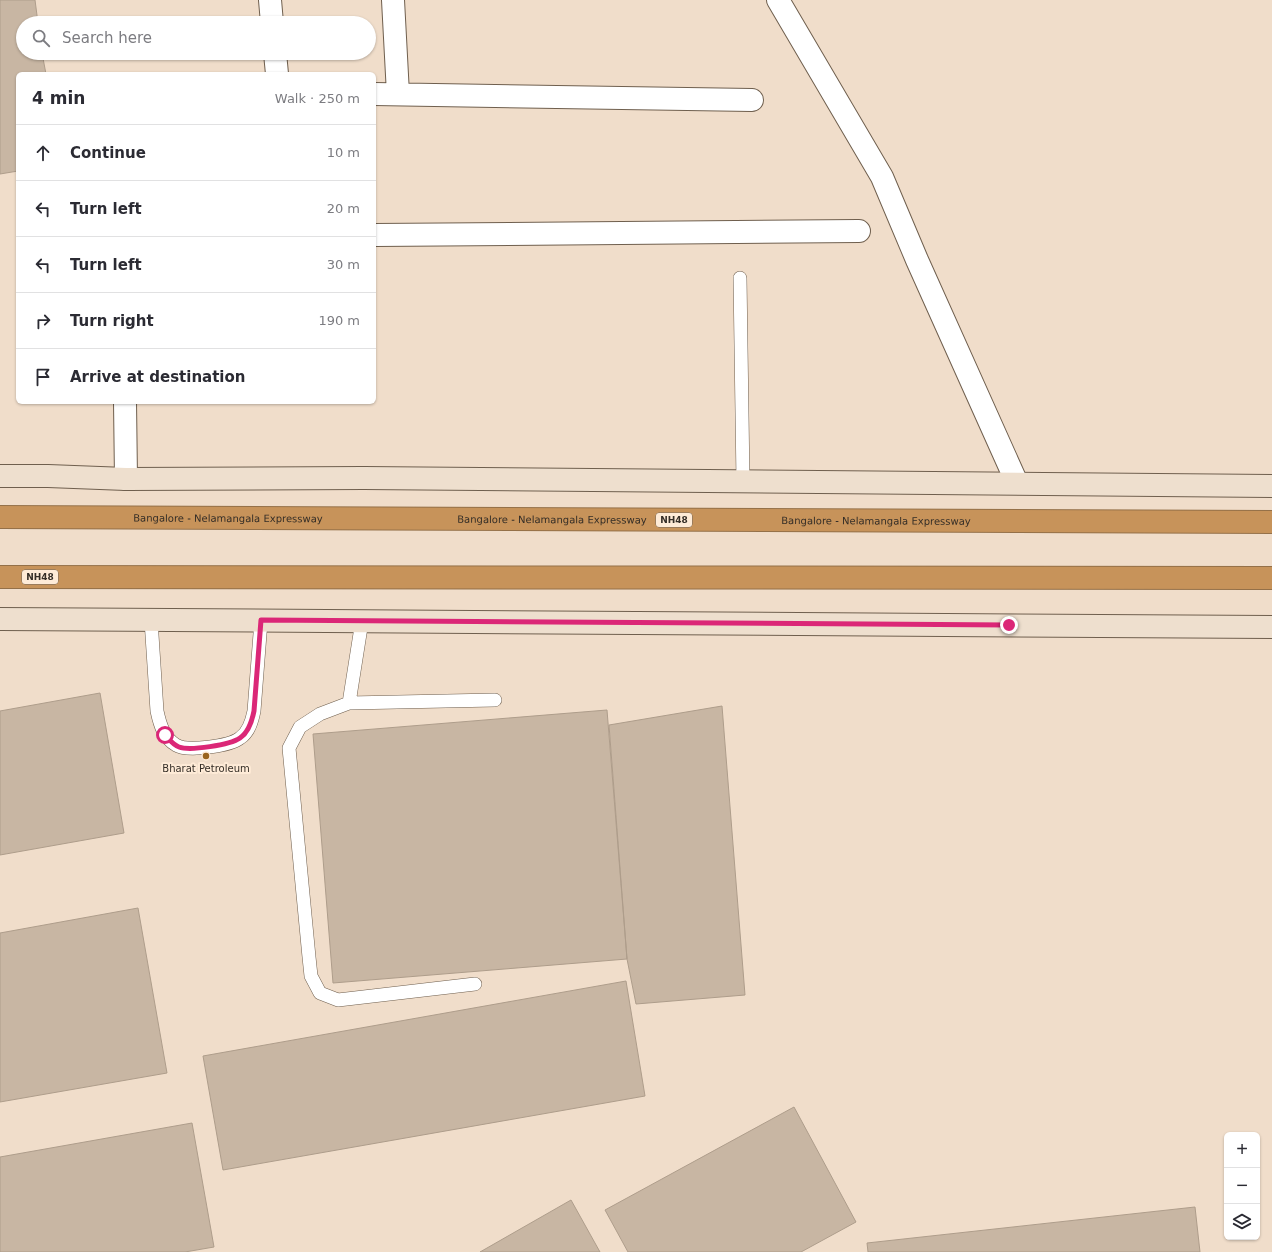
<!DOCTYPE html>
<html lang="en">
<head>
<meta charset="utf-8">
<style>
  :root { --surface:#fff; --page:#f2f2f3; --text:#2b2b33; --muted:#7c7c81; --line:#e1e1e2 }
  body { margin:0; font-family:"DejaVu Sans",sans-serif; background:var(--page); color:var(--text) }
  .controls { position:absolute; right:12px; bottom:12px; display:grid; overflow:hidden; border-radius:6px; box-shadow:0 1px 3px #0004 }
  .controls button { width:36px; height:36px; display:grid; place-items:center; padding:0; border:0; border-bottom:1px solid var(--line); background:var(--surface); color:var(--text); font:20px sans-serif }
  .stop { position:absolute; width:12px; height:12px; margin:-9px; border:3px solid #db2777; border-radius:50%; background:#fff }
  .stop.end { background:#db2777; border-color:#fff; box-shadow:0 1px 4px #0008 }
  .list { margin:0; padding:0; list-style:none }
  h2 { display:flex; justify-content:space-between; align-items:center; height:52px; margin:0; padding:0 16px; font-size:17px }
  h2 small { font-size:13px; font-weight:400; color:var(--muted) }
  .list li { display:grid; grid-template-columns:26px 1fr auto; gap:12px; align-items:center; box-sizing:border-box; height:56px; padding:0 16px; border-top:1px solid var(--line) }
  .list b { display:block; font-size:15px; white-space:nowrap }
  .list em { font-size:13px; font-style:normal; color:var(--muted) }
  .icon { flex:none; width:22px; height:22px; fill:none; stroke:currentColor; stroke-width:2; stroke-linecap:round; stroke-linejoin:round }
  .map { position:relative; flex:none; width:1272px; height:1252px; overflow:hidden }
  .search { position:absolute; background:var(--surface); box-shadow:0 1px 3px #0004; left:16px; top:16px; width:360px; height:44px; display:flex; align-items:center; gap:10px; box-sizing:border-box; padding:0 14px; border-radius:22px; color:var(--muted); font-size:15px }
  .panel { position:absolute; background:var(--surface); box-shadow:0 1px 3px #0004; left:16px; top:72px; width:360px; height:332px; border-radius:6px }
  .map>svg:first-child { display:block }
  .building { fill:#c8b6a3; stroke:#ae9d8b }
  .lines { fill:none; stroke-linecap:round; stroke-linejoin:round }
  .lane-casing { stroke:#6f5f4e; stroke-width:14 }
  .street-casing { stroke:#6f5f4e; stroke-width:24 }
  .secondary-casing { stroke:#6f5f4e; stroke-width:24 }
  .highway-casing { stroke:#947048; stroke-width:24 }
  .lane { stroke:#fff; stroke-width:13 }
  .street { stroke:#fff; stroke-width:22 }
  .secondary { stroke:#eedfce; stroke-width:22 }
  .highway { stroke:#c7935a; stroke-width:22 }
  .route { stroke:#db2777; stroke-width:5 }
  .poi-dot { fill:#9a641e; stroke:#feebd7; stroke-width:1.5 }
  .labels { text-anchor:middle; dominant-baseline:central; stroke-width:4; stroke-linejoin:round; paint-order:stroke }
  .shield { fill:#feebd7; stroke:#71675c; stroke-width:1 }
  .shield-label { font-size:9px; font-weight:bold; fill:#352e27 }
  .street-label { font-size:10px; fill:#352e27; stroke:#feebd7 }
  .poi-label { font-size:10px; fill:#352e27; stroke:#feebd7 }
</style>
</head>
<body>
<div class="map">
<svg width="1272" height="1252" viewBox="0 0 1272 1252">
  <rect width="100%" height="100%" fill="#f0ddca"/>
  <!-- building -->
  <path class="building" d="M0,0H35L38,23H23V53H42L46,74H18V171L0,174Z
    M100,693L124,833L0,855V711Z
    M722,706L745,995L636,1004L627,959L609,725Z
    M607,710L627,959L333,983L313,734Z
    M138,908L167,1073L0,1102V933Z
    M626,981L645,1096L223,1170L203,1056Z
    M794,1107L856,1222L801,1252H628L605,1210Z
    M192,1123L214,1247L185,1252H0V1157Z
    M571,1200L600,1252H480Z
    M1195,1207L1200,1252H868L867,1243Z"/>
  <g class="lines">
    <!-- lane casing -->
    <g class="lane-casing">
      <path id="lane" d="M740,278L743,481
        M151,620L157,711C160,725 164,738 176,745C187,752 230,746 240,738C249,732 252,721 254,711L261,621
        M349,703L362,621
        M475,984L338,1000L320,993L311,976L309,957L289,748L300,727L320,714L349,703L495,700"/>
    </g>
    <!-- street casing -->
    <g class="street-casing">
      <path id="street" d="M270,0L272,23
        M393,0L398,94
        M778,0L882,177L917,260L1017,483
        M275,53L277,74
        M374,94L752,100
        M374,235L859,231
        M125,402L126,479"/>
    </g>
    <!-- secondary casing -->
    <g class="secondary-casing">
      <path id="secondary" d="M0,476H48L126,479L364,478L1272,486
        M0,619L1272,627"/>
    </g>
    <!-- highway casing -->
    <g class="highway-casing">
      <g id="highway">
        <path id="s1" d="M0,517L1272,522"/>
        <path d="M0,577L1272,578"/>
      </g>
    </g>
    <!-- lane -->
    <use href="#lane" class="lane"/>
    <!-- street -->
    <use href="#street" class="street"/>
    <!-- secondary -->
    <use href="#secondary" class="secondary"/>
    <!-- highway -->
    <use href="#highway" class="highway"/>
  </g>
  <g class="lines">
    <!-- route -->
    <path class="route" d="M165,735C169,739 173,745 179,747C190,751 230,745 240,738C249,732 252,721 254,711L261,620L1009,625"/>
  </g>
  <!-- markers -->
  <circle class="poi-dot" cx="206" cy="756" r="4"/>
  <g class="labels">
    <!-- shield labels -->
    <g class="shield">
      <rect x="656" y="513" width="36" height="14" rx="3"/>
      <rect x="22" y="570" width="36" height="14" rx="3"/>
    </g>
    <g class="shield-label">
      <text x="674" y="520">NH48</text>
      <text x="40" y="577">NH48</text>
    </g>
    <!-- street labels -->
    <g class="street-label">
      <text stroke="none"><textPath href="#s1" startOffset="228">Bangalore - Nelamangala Expressway</textPath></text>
      <text stroke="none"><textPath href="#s1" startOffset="552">Bangalore - Nelamangala Expressway</textPath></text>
      <text stroke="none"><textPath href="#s1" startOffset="876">Bangalore - Nelamangala Expressway</textPath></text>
    </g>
    <!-- poi labels -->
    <g class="poi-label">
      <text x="206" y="768">Bharat Petroleum</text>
    </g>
  </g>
</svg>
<div class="controls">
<button>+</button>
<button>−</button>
<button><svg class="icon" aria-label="layers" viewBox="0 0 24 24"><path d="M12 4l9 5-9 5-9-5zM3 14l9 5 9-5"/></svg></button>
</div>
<div class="stop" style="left:165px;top:735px"></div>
<div class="stop end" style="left:1009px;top:625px"></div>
<div class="search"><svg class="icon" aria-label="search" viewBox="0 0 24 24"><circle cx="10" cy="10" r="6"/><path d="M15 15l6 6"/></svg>Search here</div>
<section class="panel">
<h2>4 min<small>Walk · 250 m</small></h2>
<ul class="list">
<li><svg class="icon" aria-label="ahead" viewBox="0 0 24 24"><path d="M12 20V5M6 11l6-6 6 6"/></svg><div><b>Continue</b></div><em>10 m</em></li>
<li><svg class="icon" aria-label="left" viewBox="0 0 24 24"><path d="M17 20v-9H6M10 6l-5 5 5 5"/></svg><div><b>Turn left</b></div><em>20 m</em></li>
<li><svg class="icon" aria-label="left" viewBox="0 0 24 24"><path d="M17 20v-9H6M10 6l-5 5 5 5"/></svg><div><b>Turn left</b></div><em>30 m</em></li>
<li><svg class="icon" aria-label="right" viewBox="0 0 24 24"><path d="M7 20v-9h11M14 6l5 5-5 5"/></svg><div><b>Turn right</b></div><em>190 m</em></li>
<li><svg class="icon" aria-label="arrive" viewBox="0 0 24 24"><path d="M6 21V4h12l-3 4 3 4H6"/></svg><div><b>Arrive at destination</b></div></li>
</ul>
</section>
</div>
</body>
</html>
